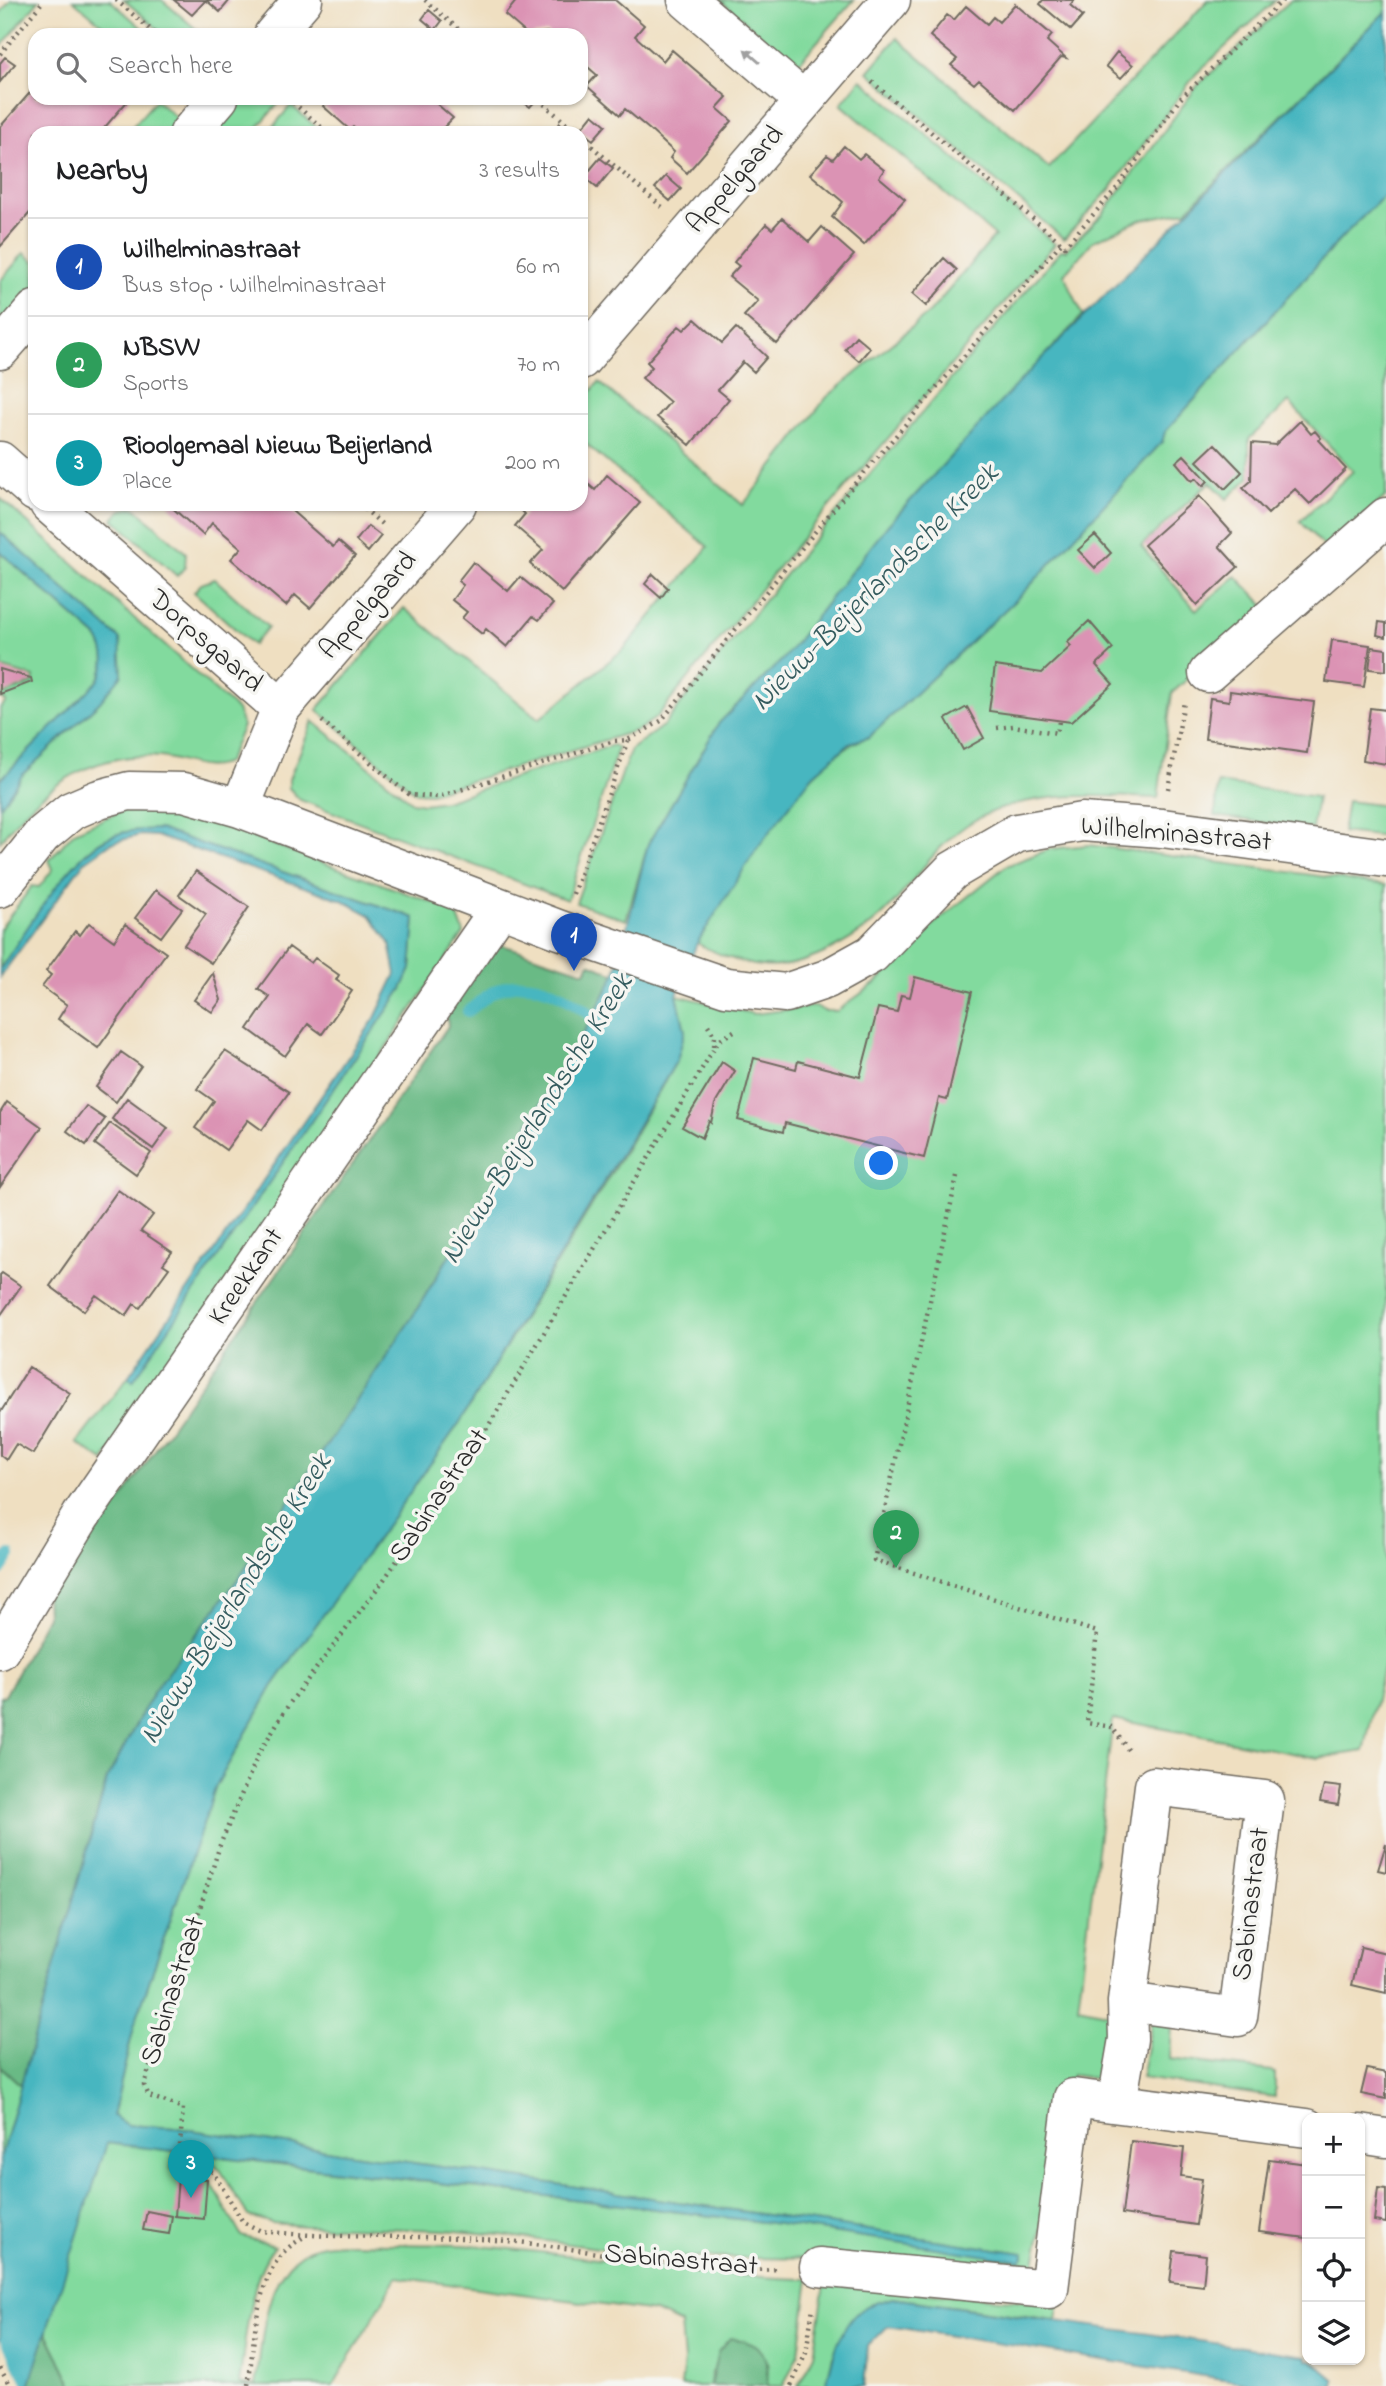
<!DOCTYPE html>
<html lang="en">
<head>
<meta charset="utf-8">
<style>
  :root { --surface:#fff; --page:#f6f6f6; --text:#202124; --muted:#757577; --line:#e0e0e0; --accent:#d1495b }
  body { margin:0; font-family:"Indie Flower",sans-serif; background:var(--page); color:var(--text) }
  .controls { position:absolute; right:21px; bottom:21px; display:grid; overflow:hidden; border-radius:14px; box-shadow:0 2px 5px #0004 }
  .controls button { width:63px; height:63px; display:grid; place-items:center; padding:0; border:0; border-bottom:2px solid var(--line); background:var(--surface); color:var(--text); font:35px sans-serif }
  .you { position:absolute; left:882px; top:1164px; width:24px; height:24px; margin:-18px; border:5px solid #fff; border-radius:50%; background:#1a73e8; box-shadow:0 0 0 10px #1a73e833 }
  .badge { display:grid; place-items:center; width:46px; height:46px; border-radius:50%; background:var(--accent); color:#fff; font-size:23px; font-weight:700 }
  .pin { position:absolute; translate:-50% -58px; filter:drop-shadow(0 2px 4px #0008) }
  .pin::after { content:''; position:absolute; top:37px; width:24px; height:21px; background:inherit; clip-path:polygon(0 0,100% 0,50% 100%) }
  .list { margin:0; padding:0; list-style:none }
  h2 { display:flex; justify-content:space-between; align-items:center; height:91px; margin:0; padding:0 28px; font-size:30px }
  h2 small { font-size:23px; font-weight:400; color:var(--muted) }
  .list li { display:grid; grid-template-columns:46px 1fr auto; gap:21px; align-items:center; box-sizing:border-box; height:98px; padding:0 28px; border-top:2px solid var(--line) }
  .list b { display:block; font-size:26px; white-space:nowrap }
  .list p { margin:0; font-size:23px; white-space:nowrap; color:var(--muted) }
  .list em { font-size:23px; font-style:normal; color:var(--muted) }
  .icon { flex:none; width:38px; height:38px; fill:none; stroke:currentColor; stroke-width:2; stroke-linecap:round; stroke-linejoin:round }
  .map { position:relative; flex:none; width:1386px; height:2386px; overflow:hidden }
  .search { position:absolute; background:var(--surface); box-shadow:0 2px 5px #0004; left:28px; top:28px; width:560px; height:77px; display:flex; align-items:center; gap:18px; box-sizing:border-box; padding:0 24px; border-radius:21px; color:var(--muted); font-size:26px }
  .panel { position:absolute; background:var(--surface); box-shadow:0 2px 5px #0004; left:28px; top:126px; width:560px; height:385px; border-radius:21px }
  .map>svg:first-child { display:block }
  .green { fill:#82da9e; stroke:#568264; stroke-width:2 }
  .forest { fill:#69ba85; stroke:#4a7258; stroke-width:2 }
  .water { fill:#47b6c0; stroke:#397076; stroke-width:2 }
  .pier { fill:#efdfc1 }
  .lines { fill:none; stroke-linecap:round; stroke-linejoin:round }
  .stream { stroke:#47b6c0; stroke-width:12 }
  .building { fill:#db93b4 }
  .minor-casing { stroke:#706a60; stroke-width:41 }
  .path { stroke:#706a60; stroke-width:4.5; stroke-dasharray:2 5; stroke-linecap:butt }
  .minor { stroke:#fff; stroke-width:38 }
  .oneway { fill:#a0a0a0 }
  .labels { text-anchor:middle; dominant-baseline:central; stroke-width:7; stroke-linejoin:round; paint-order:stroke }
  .street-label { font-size:28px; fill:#2b2b2b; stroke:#f6f6f2 }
  .water-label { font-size:30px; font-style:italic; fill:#355c5f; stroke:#f6f6f2 }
</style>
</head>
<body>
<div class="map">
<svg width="1386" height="2386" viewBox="0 0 1386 2386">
  <rect width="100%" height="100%" fill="#f6f6f2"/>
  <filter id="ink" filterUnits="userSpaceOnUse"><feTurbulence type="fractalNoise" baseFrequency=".0143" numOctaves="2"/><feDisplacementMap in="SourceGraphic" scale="14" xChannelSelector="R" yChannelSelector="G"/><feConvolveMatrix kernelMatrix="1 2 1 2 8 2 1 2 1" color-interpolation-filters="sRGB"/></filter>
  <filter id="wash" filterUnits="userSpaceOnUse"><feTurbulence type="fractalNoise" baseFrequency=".00686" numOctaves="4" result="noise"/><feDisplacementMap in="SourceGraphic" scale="28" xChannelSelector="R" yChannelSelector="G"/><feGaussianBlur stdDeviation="1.57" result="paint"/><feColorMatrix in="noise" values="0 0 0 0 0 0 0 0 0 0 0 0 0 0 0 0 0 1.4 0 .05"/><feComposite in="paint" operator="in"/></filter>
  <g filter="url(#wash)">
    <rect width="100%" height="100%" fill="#efdfc1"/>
    <!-- green -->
    <path class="green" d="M11,0H39L0,48V13Z
      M73,0H110L150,35H114Z
      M124,0H162L203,35H165Z
      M720,0H854L789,74L782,68L788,59Z
      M1208,0H1276L1196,74L1110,189L1064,239L868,72L897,38L1049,168Z
      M1291,0H1386V11L1186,211L1140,220L1093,241L1064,274L1083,315L888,525L783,659L719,723L648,844L626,920L576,903L631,749L664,725L810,544L1061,250H1066L1102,215L1198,85Z
      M861,79L1055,244L799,542L657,717L638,730L431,793L415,792L317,710L404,608L539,719L625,648L708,547L581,440V403L599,382L743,505L827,397L930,312L995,236L841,104Z
      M233,98H283L253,133H213Z
      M156,100L179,120L168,133H127Z
      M291,105L323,133H268Z
      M1386,194V496L1327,550L1300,521L1353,471L1289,402L1249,439V478L1227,499L1210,482L1141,546L1196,610L1236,576L1267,608L1172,693L1158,798C1096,796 1031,789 975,820C940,840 919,875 893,904C865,935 806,971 762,966C742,964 714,953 697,943C734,885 803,756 869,737L1025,591L1162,442L1165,432L1346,233Z
      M24,253L35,262V286L0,326V281Z
      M0,498L237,710L243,726L228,761C208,775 182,759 160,757C92,751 38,789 0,842V807L23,774L100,702L120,639L0,532Z
      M134,507L186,553L185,567L177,576L113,519L121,510Z
      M0,552L98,638C107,654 107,665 98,681L0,780V708L6,702L0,696L33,683L34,677L0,667L3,662L0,659Z
      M215,579L268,627L253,645L194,592L201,584Z
      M313,721L412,802L424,804L445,801L613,745L618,748L567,900L300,800L289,788V779Z
      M1218,783L1317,797L1312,829L1215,816Z
      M1347,801L1386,806V837L1342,832Z
      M125,809L175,811L203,819L456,911L464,933L104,1461L77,1443L128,1377L133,1380L402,989L411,969L415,918L159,829C141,830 122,830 106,839C68,858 25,934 0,969V929L32,886L39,887L53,869L49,860L74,832Z
      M1089,845L1386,885V1656L1364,1751L1318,1758L1113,1719L1078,2007L1120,2016L1105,2080L1072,2075L1033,2273L828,2259L663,2257L502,2235L444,2230L305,2226L272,2223L248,2216L221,2171L214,2164L186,2158L187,2153L779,2224L1020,2260L1023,2253L177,2128L127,2125L113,2116L134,2026L216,1786L272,1687L460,1422L623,1154L677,1060L685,1031L677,995L754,1014L816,1006L824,1011H837L877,982L931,926L1006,866L1050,849Z
      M1152,2021L1172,2025L1170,2059L1272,2071L1275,2073V2097L1141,2078Z
      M0,2066L21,2085L0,2159Z
      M106,2143L174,2151L171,2169L210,2180L241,2236L275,2246C248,2278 246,2342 239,2383L256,2386H73L45,2329Z
      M403,2244C432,2245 461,2244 489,2247C597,2256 699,2277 809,2279L799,2353L783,2386H767L768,2362L711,2372L710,2386H681L684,2361L681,2324L655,2312L397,2277L333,2386H256C263,2340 263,2256 323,2245C348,2240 378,2245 403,2244Z
      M825,2284L1059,2304L1056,2320L892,2298L833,2356L826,2386H798L814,2355Z"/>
    <!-- forest -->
    <path class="forest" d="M499,944L585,972L590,963L615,974L593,1017L413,1316L238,1579L154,1691L107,1779L21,2085L0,2066V1697L5,1696L47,1616L46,1594L104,1504L120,1501L448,1026L446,1009L488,950Z
      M45,2329L73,2386H28Z
      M730,2338C764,2343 769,2354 767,2386H710L718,2352Z"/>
    <!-- water -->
    <path class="water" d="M1386,11V194L1346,233L1165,432L1162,442L1025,591L869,737L850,743L813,775L758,847L697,943L677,995L685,1031L677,1060L460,1422L272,1687L216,1786L134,2026L113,2116L127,2125L177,2128L1024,2253V2257L1020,2261L779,2224L107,2143L29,2386H0V2159L107,1779L154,1691L238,1579L413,1316L593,1017L615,974L648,844L719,723L783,659L888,525L1018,383Z
      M0,532L120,639L122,675L100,702L23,774L0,807V780L98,681C107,665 107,654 98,638L0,552Z
      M159,829L415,918L411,969L402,989L133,1381L128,1377L375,1018L396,974L390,943L370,915L342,900L156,836L140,835L111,843L84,862L0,977V969C25,933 68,858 106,839C122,830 141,830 159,829Z
      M892,2298L1307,2356V2360H1312L1335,2380L1334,2386H1267L888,2326L868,2346L864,2386H826C832,2360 840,2321 865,2307C873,2303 884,2301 892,2298Z"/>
    <!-- pier -->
    <path class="pier" d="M0,2340L24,2386H0Z"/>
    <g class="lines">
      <!-- stream -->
      <path class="stream" d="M468,1011C477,1005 485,996 495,991C535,970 577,1003 606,1027
        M0,1570L10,1555"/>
    </g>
    <g id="blocks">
      <!-- building -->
      <path class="building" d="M174,0H206L192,15Z
        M206,0H230L220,12Z
        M517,0H615L644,25L635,36L663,61L672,50L727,97L717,108L732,121L687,173L670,158L674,152L650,130L625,109L620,115L587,86L597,75L581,61V35H550L547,32L528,35L505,15Z
        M1043,0H1074L1070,5L1083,16L1071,30L1040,4Z
        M1015,4L1052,35L1047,41L1066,58L1061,57L1015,110L979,79L974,84L951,65L957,59L930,36L947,15L954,20L966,6L987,24L993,17L999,22Z
        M429,10L442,21L435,30L422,19Z
        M1117,52L1133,65L1121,78L1106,66Z
        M5,57L15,64L0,82V63Z
        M35,87V98H130L100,133H35V207L0,247V127Z
        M329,98H430L453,118L443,128L448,133H360L353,127L350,130L323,106Z
        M518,98H538L530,107Z
        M593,114L606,125L593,140L580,130Z
        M560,123L571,133H552Z
        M844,146L859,159L864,154L884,170L879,177L905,199L864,245L832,217L843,202L810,174L827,155L833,159Z
        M600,158L613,168L597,188L584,177Z
        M666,176L681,189L670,201L655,188Z
        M782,218L809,242L822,227L854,255L777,344L744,316L758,301L729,277L739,266L734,262L766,224L772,229Z
        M944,258L957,270L926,306L912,294Z
        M695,319L722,343L736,328L767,357L754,372L743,362L718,390L729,399L690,445L657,417L670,402L642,378L652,367L647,362L679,326L684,330Z
        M856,336L870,348L859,361L845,349Z
        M1300,421L1311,434L1315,431L1321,438L1319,440L1346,469L1310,504L1295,489L1268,514L1243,488L1251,481L1252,443L1275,445Z
        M1215,444L1242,472L1225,489L1197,461Z
        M1184,455L1208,481L1203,486L1196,478L1192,481L1176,462Z
        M607,475L640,503L562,592L530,564L543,550L515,526L525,514L520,509L525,504H581V478L595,490Z
        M1199,496L1232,533L1219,546L1238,567L1197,605L1144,545Z
        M168,504H284L333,547L338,541L355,556L310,608L295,595L286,606L231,559L241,548L212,523L203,535Z
        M368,526L381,536L368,552L356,541Z
        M1095,535L1111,553L1095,568L1078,550Z
        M473,562L508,591L520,577L553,604L539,620L533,616L507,647L486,629L482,634L462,618L467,612L452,600L463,585L458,581Z
        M653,574L668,588L661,598L645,584Z
        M1089,621L1113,649L1096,665L1113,684L1071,722L989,711L995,666L1042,673L1071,646L1067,642Z
        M1379,622L1386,623V637L1377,635Z
        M1332,640L1370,645L1364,687L1326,682Z
        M1372,647L1386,649V671L1369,669Z
        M0,669L31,678L32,682L0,694Z
        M1230,691L1314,702L1307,753L1205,739L1210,698L1229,701Z
        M967,707L984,738L963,750L946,719Z
        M1370,708L1386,710V764L1363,760Z
        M196,871L249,907L211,963L184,945L206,914L179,895Z
        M156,890L182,909L161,937L135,918Z
        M89,923L114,941L125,924L166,953L98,1048L58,1019L67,1005L42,987L51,975L46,971L62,949L75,931L80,935Z
        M289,947L311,963L315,958L339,975L336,980L352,991L322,1034L308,1024L285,1056L248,1029L270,997L258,989Z
        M213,973L221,1000L212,1012L194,1000Z
        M915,977L972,992L947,1100L939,1098L924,1158L785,1123L783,1132L738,1120L754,1058L796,1069L798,1061L860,1077L878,1008L897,1012L901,995L910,997Z
        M225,1051L289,1092L262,1130L248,1120L226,1150L195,1128L214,1101L197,1089Z
        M121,1052L141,1066L116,1102L96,1087Z
        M722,1062L735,1071L715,1104L711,1123L709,1121L702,1138L682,1127Z
        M127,1098L168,1128L153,1149L112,1119Z
        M7,1102L42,1127L0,1187V1113Z
        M86,1106L105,1119L86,1145L67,1131Z
        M110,1123L151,1153L136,1174L95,1144Z
        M118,1190L153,1215L141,1231L172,1252L163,1264L169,1268L140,1308L134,1304L126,1316L96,1295L84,1311L50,1286Z
        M2,1273L21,1286L0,1316V1275Z
        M29,1367L70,1393L33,1454L16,1444L6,1460L0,1455V1413Z
        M1324,1785L1341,1787L1338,1805L1320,1802Z
        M1386,1844V1872L1378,1870Z
        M1361,1947L1386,1953V1993L1352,1985Z
        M1367,2069L1386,2073V2099L1361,2094Z
        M1131,2141L1184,2148L1181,2176L1202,2179L1196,2225L1122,2214Z
        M1269,2159L1307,2164V2238L1259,2232Z
        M178,2177L207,2179L204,2219L175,2216Z
        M1378,2188L1386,2189V2223L1374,2221Z
        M147,2211L172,2216L169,2234L143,2230Z
        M1174,2251L1206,2255L1203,2286L1170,2282Z"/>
    </g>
  </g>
  <g filter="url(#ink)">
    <use href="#blocks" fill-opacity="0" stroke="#706a60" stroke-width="2"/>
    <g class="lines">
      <!-- minor casing -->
      <g class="minor-casing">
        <path id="minor" d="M687,0L804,101
          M273,35L303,0
          M189,133L219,98
          M0,350L35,310
          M581,360L891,0
          M0,461L35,492
          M49,504L281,708L240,808
          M1208,673L1386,517
          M281,708L457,504
          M0,888L42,835L71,811L99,799L129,791L184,792L240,808L560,930L726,987L786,993L827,979L872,954L952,871L1017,833L1082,822L1162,828L1386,858
          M0,1650L81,1516L500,908
          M1117,2103L1128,2039L1127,2002L1154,1786L1265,1800L1238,2017L1127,2002
          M1360,2134L1386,2138
          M819,2267L1049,2289L1073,2098L1307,2128"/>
      </g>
      <!-- path -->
      <path class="path" d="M116,0L157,35
        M425,0L465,35
        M0,54L44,0
        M872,82L1065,246L1117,188L1180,99L1283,0
        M288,98L328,133
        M544,104L577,133
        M581,137L662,207
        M359,504L385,527
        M322,721L409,795L438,797L614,741L628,740L661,721L845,495L1061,243
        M997,728L1013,726L1057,733L1059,721
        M1168,789L1184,702
        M573,894L628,740
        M708,1025L715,1037L714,1046
        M734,1031L720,1040L713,1050L480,1440L383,1581L289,1704L259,1753L220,1845L144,2085L149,2096L183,2108L179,2158L213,2172L243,2222L261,2231C338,2240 417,2234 495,2240C590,2247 685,2275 780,2269
        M957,1176L874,1560L1097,1632L1087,1723L1112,1727L1131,1754
        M0,2368L10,2386
        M248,2385C255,2343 254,2286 283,2253C289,2246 298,2241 305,2236
        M791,2386L806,2353L813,2307"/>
      <!-- minor -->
      <use href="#minor" class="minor"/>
    </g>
    <!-- one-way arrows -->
    <defs><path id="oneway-solid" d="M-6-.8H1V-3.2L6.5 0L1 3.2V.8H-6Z" transform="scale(1.75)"/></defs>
    <use class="oneway" href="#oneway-solid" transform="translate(752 56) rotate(-139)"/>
  </g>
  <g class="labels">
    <!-- street labels -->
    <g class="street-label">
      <text transform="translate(736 180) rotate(-49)">Appelgaard</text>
      <text transform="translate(369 606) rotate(-49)">Appelgaard</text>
      <text transform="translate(205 642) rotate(41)">Dorpsgaard</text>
      <text transform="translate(1176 835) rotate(5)">Wilhelminastraat</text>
      <text transform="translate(247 1277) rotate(-56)">Kreekkant</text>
      <text transform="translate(440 1496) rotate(-56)">Sabinastraat</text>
      <text transform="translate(1252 1904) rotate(-83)">Sabinastraat</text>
      <text transform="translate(174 1991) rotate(-72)">Sabinastraat</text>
      <text transform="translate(681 2261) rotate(5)">Sabinastraat</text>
    </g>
    <!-- water labels -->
    <g class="water-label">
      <text transform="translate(876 588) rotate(-45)">Nieuw-Beijerlandsche Kreek</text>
      <text transform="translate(538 1119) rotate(-58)">Nieuw-Beijerlandsche Kreek</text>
      <text transform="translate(237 1599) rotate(-58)">Nieuw-Beijerlandsche Kreek</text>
    </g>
  </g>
</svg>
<div class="controls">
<button>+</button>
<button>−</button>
<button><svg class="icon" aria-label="locate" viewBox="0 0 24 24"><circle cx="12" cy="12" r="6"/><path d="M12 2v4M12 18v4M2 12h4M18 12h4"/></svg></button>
<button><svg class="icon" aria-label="layers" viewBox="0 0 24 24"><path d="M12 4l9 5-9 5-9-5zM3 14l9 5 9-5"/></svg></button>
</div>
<div class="you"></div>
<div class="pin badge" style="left:574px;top:971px;background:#1a4fb4">1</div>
<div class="pin badge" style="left:896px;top:1568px;background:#2e9e5b">2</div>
<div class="pin badge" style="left:191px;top:2198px;background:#0f9aa8">3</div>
<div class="search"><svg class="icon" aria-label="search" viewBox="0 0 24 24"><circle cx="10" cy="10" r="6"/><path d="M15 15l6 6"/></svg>Search here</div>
<section class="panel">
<h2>Nearby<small>3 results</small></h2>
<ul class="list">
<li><span class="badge" style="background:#1a4fb4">1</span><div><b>Wilhelminastraat</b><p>Bus stop · Wilhelminastraat</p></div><em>60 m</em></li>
<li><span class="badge" style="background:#2e9e5b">2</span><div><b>NBSVV</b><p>Sports</p></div><em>70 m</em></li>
<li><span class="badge" style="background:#0f9aa8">3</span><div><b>Rioolgemaal Nieuw Beijerland</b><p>Place</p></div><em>200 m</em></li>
</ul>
</section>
</div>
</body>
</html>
